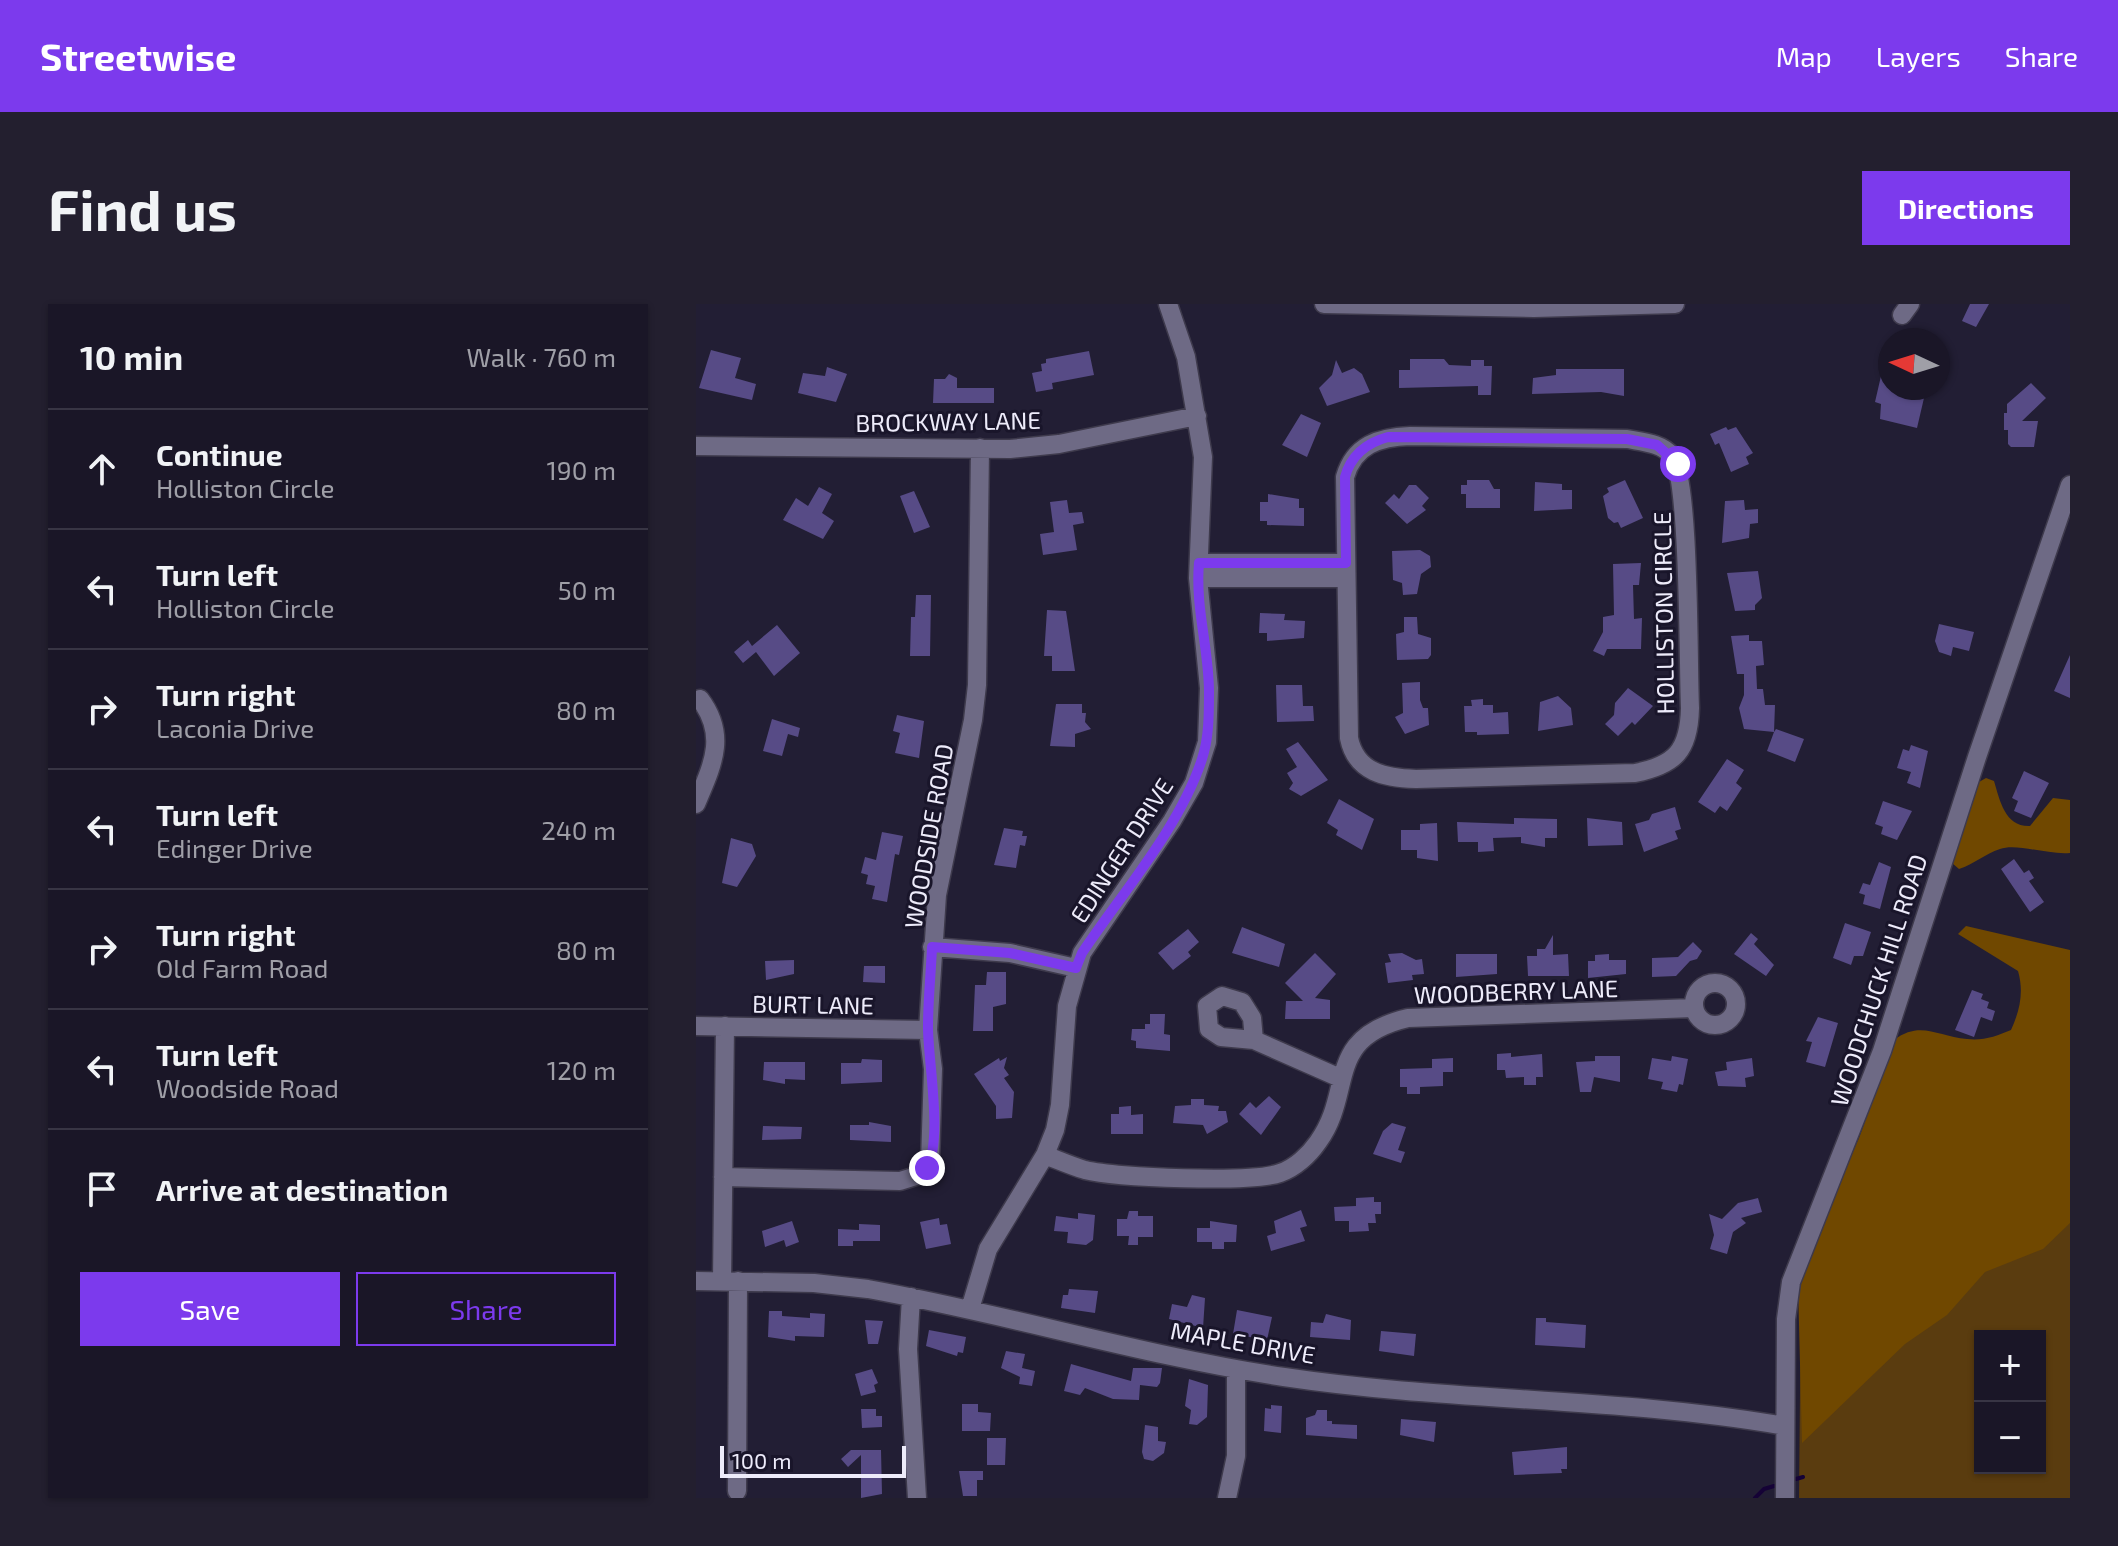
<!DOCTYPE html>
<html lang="en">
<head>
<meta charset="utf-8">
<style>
  :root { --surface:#1a1627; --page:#231f2f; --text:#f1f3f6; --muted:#9f9fa7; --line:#383544; --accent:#7c3aed }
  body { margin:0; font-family:"Exo 2",sans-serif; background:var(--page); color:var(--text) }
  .controls { position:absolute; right:24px; bottom:24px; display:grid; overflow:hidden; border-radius:0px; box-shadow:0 2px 6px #0004 }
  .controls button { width:72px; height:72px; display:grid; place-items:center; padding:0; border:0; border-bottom:2px solid var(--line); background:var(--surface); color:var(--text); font:40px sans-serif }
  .compass { position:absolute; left:1182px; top:24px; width:72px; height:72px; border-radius:50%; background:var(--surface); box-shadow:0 2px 6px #0004; rotate:274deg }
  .scale { position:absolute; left:24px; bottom:20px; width:186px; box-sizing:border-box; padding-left:8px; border:4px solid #edebfa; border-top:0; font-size:22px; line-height:28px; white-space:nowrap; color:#edebfa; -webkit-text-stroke:6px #19152a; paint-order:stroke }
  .stop { position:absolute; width:24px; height:24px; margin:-18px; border:6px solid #7c3aed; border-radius:50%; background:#fff }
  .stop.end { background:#7c3aed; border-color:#fff; box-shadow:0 2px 8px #0008 }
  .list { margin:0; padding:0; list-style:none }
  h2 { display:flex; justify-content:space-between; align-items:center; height:104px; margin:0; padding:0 32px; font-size:34px }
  h2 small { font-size:26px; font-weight:400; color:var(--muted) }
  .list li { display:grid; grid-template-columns:52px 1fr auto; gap:24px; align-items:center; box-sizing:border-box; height:120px; padding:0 32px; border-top:2px solid var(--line) }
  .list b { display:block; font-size:30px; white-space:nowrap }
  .list p { margin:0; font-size:26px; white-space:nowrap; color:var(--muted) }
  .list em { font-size:26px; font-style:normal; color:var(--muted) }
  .actions { display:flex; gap:16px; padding:24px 32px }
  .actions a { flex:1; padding:18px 0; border:2px solid var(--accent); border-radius:0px; text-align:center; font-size:28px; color:var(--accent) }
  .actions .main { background:var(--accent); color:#fff }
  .icon { flex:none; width:44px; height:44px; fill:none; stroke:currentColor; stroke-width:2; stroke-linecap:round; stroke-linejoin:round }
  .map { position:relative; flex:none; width:1374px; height:1194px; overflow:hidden; border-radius:0px }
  header { display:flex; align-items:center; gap:48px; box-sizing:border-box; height:112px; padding:0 40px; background:var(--accent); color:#fff }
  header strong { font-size:38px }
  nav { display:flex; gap:44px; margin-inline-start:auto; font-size:28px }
  .intro { display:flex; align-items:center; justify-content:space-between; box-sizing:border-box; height:192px; padding:0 48px }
  h1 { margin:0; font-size:56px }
  .button { padding:20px 36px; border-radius:0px; background:var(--accent); color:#fff; font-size:28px; font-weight:700 }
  main { display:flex; gap:48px; padding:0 48px }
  aside { flex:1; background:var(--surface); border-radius:0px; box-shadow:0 2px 6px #0004 }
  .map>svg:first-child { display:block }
  .green { fill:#5a3c0f; fill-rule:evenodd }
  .forest { fill:#704800 }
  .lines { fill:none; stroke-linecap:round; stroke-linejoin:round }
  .stream { stroke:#150236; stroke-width:4 }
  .building { fill:#574b86 }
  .minor-casing { stroke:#3e3a4c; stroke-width:21 }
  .minor { stroke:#6e6a85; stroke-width:18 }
  .route { stroke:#7c3aed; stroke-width:10 }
  .labels { text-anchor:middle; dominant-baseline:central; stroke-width:6; stroke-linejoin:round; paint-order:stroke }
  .street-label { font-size:24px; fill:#edebfa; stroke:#19152a }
</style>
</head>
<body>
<header>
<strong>Streetwise</strong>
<nav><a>Map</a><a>Layers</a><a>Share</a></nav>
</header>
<div class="intro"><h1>Find us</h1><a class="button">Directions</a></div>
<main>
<aside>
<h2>10 min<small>Walk · 760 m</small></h2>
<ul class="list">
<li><svg class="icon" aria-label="ahead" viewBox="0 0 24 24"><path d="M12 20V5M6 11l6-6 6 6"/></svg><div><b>Continue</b><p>Holliston Circle</p></div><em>190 m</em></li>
<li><svg class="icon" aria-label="left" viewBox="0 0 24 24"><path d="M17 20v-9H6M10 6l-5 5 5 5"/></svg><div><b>Turn left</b><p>Holliston Circle</p></div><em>50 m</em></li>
<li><svg class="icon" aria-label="right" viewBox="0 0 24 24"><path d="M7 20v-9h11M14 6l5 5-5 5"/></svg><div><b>Turn right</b><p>Laconia Drive</p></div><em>80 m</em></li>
<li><svg class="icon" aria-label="left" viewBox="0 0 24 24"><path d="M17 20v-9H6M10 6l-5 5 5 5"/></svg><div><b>Turn left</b><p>Edinger Drive</p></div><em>240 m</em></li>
<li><svg class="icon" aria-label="right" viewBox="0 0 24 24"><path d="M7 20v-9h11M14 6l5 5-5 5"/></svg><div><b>Turn right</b><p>Old Farm Road</p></div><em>80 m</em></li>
<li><svg class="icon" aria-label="left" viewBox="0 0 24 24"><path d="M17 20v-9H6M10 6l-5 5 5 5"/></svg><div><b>Turn left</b><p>Woodside Road</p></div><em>120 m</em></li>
<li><svg class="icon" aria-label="arrive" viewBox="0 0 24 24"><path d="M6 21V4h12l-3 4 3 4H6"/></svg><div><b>Arrive at destination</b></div></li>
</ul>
<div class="actions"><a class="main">Save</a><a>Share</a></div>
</aside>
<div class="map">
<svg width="1374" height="1194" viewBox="0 0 1374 1194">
  <rect width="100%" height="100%" fill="#221e34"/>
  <!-- green -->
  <path class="green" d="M1374,700V1194H1103L1105,981L1333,810ZM1284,1032H1344V1164H1284Z"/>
  <!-- forest -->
  <path class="forest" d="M1290,474L1298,477C1304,497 1309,523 1334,522L1357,494L1374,496V549C1352,551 1321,539 1304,545C1289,550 1278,560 1263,565L1256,559L1283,478Z
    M1270,622L1374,646V919L1347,945L1289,968L1251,1011L1209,1040L1106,1139L1102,981L1120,927L1163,834L1198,736C1225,716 1242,733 1271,735C1287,737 1301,732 1315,726C1324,706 1328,688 1322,667L1262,630Z"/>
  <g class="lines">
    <!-- stream -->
    <path class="stream" d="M1100,1175L1107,1173
      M1059,1194L1068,1185L1078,1182"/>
  </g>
  <!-- building -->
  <path class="building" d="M1274,0H1293L1280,23L1266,17Z
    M15,46L45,54L39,74L60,80L56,96L3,84Z
    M393,47L398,71L356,79L357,85L340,88L336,69L346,67L345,60L350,59V55Z
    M714,55H748L753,61L775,62V56H788V62H796L795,91H782V82L703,84V66H714Z
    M640,56L646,69L658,64L666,70L674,88L631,102L623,84L636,71Z
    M131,63L151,70L140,98L102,89L107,69L129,72Z
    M860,65H928V92L905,88L836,90L837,74L860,71Z
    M253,70L261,74V84H298V99H237L238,75H249Z
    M1185,72L1194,74V84H1215L1214,90L1228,94L1221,124L1184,115L1185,100L1179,98Z
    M1335,79L1350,94L1326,117H1342L1338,143H1315L1312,140V126H1308V109H1311V100Z
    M605,110L625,119L611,153L586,141Z
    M1030,123L1032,126L1040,123L1057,149L1050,153L1053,160L1035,168L1023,139L1019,141L1014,130Z
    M771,176H793L798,185H804V204H770V190H765V181H771Z
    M929,176L947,214L925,224L922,218L918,219L912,214L907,192L913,188L911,184Z
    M839,178L866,180V186H876V205L838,207Z
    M713,181H720L733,194L726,202L730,206L711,220L689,199L698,190L703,195Z
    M123,183L136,190L126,209L138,217L127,235L87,216L100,194L112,202Z
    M218,187L234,223L218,229L204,192Z
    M572,190L603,195V204H608V222L571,221V217H564V198H572Z
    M371,196L373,209L386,208L388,219L377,221L381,246L347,251L344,230L358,228L354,198Z
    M1048,196L1049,206L1062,205V219L1054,220L1053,234L1026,239L1029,197Z
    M724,246L734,252L735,263L725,270L721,290L707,291L706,279L697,276L696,247Z
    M945,259L943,281H937L938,315L946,314L945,345H911L908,352L897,347L907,328V313L918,311L917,260Z
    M1062,267L1066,294L1059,301V306L1039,307L1031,269Z
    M220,291H235L234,352H214L215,313H219Z
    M351,306L370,307L379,367H356V352H348Z
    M564,309L589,310L588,316L609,317L608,334L571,337V329H563Z
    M708,313H721L722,330L735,334V351L732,355L701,356L700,330L708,328Z
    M1243,320L1278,328L1273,347L1257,343L1255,352L1243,348L1239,337Z
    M81,321L104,349L78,372L60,348L47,359L38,348L52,336L56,342Z
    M1053,331V337H1066L1068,361L1060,362L1061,385H1067L1069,401H1079L1078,428L1080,425L1108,435L1099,458L1071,447L1078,428L1048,425L1043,404L1048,391V370H1041L1035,332Z
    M1374,351V394L1358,387Z
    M724,378V396L727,404H732L733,421L709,430L699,413L707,409L706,379Z
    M580,381H606L607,402H617L618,417L581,418Z
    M932,384L957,402L939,421L936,418L922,432L909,420L918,411L919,399Z
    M862,392L875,404L877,421L842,427L844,398Z
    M787,395V401H797V409L812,408L813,430L781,431V428H769L768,402H776L775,396Z
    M360,400H386V409H390L389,418L395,425L379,430V443L354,442Z
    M201,411L228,417L223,454L199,449L204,429L197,427Z
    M76,415L104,424L102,433L92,430L86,452L67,447Z
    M602,438L632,476L605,492L593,485L597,479L591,469L601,463L590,445Z
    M1215,441L1232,447L1224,484L1211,479L1215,468L1201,464L1207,445L1213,447Z
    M1031,455L1048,466L1040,479L1046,484L1031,507L1024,502L1019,509L1002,498Z
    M1328,467L1353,479L1335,514L1318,507L1322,497L1316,494Z
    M643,495L678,515L666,546L640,531L642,526L631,519Z
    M1187,497L1216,507L1201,536L1185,530L1187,523L1179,520Z
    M979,503L985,525L979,527L982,535L948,548L939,520L953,516L956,510Z
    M818,514L861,515V534H849V543L825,539V533L797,534L798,547L782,548V538H762L761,518L818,520Z
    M891,514L926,518L927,541L892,542Z
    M741,519L742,557L721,554V546H705V526H724V520Z
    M308,524L327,527L326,532H331L329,542L324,541L320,564L298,561Z
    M186,528L207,532L203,551L199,550L191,598L176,595L179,582L170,580L172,571L165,569L169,553L180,556Z
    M35,534L56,540L60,552L41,583L26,579Z
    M1318,555L1328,569L1333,566L1338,574L1333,577L1348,598L1334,608L1305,565Z
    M1183,558L1195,563L1184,605L1167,600L1169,591L1163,589L1167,579L1174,581Z
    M1149,619L1175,628L1167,652H1158L1155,661L1137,654Z
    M546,623L589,640L583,663L536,649Z
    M492,625L503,638L492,648L495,652L477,666L462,649Z
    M1055,629L1062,635L1058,640L1078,661L1070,672L1038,650Z
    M857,631V651L872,650L873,672H832L831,652H841V645H849Z
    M997,638L1006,647L1001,655L994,657L980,672L956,673V654L982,653Z
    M619,649L640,670L619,694L634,696V715H589L590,697H607L589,679Z
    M706,649L720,656L726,655L728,670L716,671L717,676L692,679L689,659L695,658L692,650Z
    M760,650H801V670L760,673Z
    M913,650V656H930V670L892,674V657H899V651Z
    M98,656V670L70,676L69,657Z
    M168,662H189V679L167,678Z
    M291,668H310V700L297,703V727H277L279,681H290Z
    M1276,686L1287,690L1285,695L1293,698L1291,704L1299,707L1296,717L1285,713L1278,733L1259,726Z
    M454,710H469L468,730L474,731V747L440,744V737L435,736L436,725H449V720H454Z
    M1122,713L1142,719L1129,763L1110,758L1116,738L1110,737Z
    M815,749V753L846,750L847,773H840V781H828V773L810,774L809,766H801V750Z
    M899,752H924V778L898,773L895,788H884L880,758L899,757Z
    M976,752L992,755L987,781L983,780L981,788L965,785L967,778L952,775L956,754L975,757Z
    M311,753L308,764L313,771L308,774L318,788L316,814L300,815V802L278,770L303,754L304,757Z
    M757,754V768H747V782L724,783V790H711V783H704V765L736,764V755Z
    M1056,754L1058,772L1049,774L1050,783L1022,782L1019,768L1031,766L1030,758Z
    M166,755L186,756V778L145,780V759H165Z
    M68,758H109V776L89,775V780L67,776Z
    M573,792L585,803L565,831L543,810L554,798L560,804Z
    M495,795H508V801L523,802L522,807H530L532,818L511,830L507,821L477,819L479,802L495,801Z
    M435,802V811L447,810V830H415V810H423V803Z
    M173,818L195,822V838L154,836V821H173Z
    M696,819L710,823L702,846L709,848L705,859L677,850L687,827Z
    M67,822L106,823L105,835L66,836Z
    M678,893V898H685V910H679L680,919H672L673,927L653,928V917H639L638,903L660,902V894Z
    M1062,894L1066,908L1045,914L1050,919L1037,928L1031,950L1014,945L1018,931L1013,910L1026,915L1042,899Z
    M605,906L611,922L604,924L609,937L575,947L571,932L580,929L578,917Z
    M433,907H442V912H457V933H442V941H432L433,932H421V915H431Z
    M382,909L399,911L397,936L390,941L371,939L372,928L358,927L360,912L382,915Z
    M243,914L244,921L251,920L255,940L230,945L224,918Z
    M96,917L103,938L90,943L88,936L69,943L66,927Z
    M514,917L541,921L540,938H528V945H516V938H501V924H514Z
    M163,920L184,921V937H157V942H142V925L163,926Z
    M373,985L402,987L399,1009L365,1004L367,991H372Z
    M496,991L509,994L507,1024L473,1015L476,1000L491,1003Z
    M541,1006L576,1013L571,1036L537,1030Z
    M73,1007H86V1012L114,1014V1009L129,1010L128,1033L99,1032V1037L72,1033Z
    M630,1010L655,1016L654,1036L614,1033L615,1018L627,1019Z
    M840,1014H850V1018L890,1021L889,1044L839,1041Z
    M169,1016L187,1017L182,1040H172Z
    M233,1026L270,1033L267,1049L262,1048L261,1052L230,1042Z
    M685,1027L720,1030L718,1052L683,1047Z
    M310,1047L329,1050L326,1064L339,1067L336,1082L323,1080L324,1073L305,1064Z
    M375,1060L435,1077L437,1064H466L464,1079L461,1083L444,1081L443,1096L417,1095L389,1084L384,1091L368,1087Z
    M176,1065L182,1079L178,1081L180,1088L165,1092L159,1070Z
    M493,1075L512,1081L511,1113L501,1121L493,1120L495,1106L489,1102Z
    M266,1100H282V1108L295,1109L294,1127H266Z
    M575,1101L586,1102L585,1129L568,1127L569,1104L575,1105Z
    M165,1105H180V1112H186V1123L166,1124Z
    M621,1106H631V1117H636V1120L661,1121V1135L610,1131V1114L619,1111Z
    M705,1115L740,1118L738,1138L704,1131Z
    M449,1121L462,1123V1137L470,1138L468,1149L457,1157L448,1155L446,1148Z
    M291,1134H310L309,1161H291Z
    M871,1143V1165H865L866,1169L818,1171L816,1148Z
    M155,1146H185L186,1190L165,1194V1151L152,1163L145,1155Z
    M263,1167H287V1176H281V1192H267Z"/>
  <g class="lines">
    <!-- minor casing -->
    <g class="minor-casing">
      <path id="minor" d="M628,0L838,4L979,0
        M1206,11L1214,0
        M714,132L931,135C947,138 966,139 976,152C994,173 992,364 994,404C993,447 979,461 939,469L720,475C690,474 660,469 653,434L649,173C658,141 683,133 714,132Z
        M0,142L314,145L363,140L501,112
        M503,259H650
        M502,274H650
        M0,500C16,462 32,432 4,395
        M236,643L314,649L380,664
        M998 700a21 21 0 1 1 42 0a21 21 0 1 1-42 0Z
        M526,692L546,698L556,714L558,736L525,733L513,725L511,702Z
        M0,722L232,726
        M558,736L644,774
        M349,851C362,856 376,862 389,866C420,874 556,879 584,869C599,864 613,851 622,838C659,787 627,734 712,714L998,704
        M27,873L204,877L220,872L234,858L237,765L232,726L241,591L277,416L281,381L284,144
        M0,977L118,979L172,985C311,1010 448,1052 588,1073C754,1098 924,1093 1089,1122
        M26,977L29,722
        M215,993L212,1045L221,1194
        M274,1005L292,945L349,851L359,826L364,801L371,702L386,649L476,517L498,479L511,438L513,384L502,274L507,153L490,53L472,0
        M41,1187L42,977
        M531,1194L540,1152V1065
        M1089,1194L1090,1015L1095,978L1186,747L1281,453L1374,181"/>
    </g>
    <!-- minor -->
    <use href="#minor" class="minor"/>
  </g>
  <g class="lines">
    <!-- route -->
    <path class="route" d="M231,864C247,834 232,757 232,723C232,696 235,669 236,643L314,649L380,664L386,649C426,589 484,523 506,455C513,434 513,410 513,388C513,345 499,303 503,259H650L649,173C655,151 670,139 692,133L931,135L961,141L982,160"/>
  </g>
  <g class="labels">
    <!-- street labels -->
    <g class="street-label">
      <text transform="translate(252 117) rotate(-1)">BROCKWAY LANE</text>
      <text transform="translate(967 309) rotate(-91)">HOLLISTON CIRCLE</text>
      <text transform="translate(232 532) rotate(-80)">WOODSIDE ROAD</text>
      <text transform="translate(425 546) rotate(-57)">EDINGER DRIVE</text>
      <text transform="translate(1182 676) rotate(-72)">WOODCHUCK HILL ROAD</text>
      <text transform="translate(820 687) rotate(-2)">WOODBERRY LANE</text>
      <text transform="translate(117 700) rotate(1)">BURT LANE</text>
      <text transform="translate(547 1038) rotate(10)">MAPLE DRIVE</text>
    </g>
  </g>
</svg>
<div class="controls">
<button>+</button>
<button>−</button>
</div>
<svg class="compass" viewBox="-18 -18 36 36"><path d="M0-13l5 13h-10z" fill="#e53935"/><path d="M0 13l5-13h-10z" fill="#9f9fa7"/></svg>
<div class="scale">100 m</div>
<div class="stop" style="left:982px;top:160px"></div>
<div class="stop end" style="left:231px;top:864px"></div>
</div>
</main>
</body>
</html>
